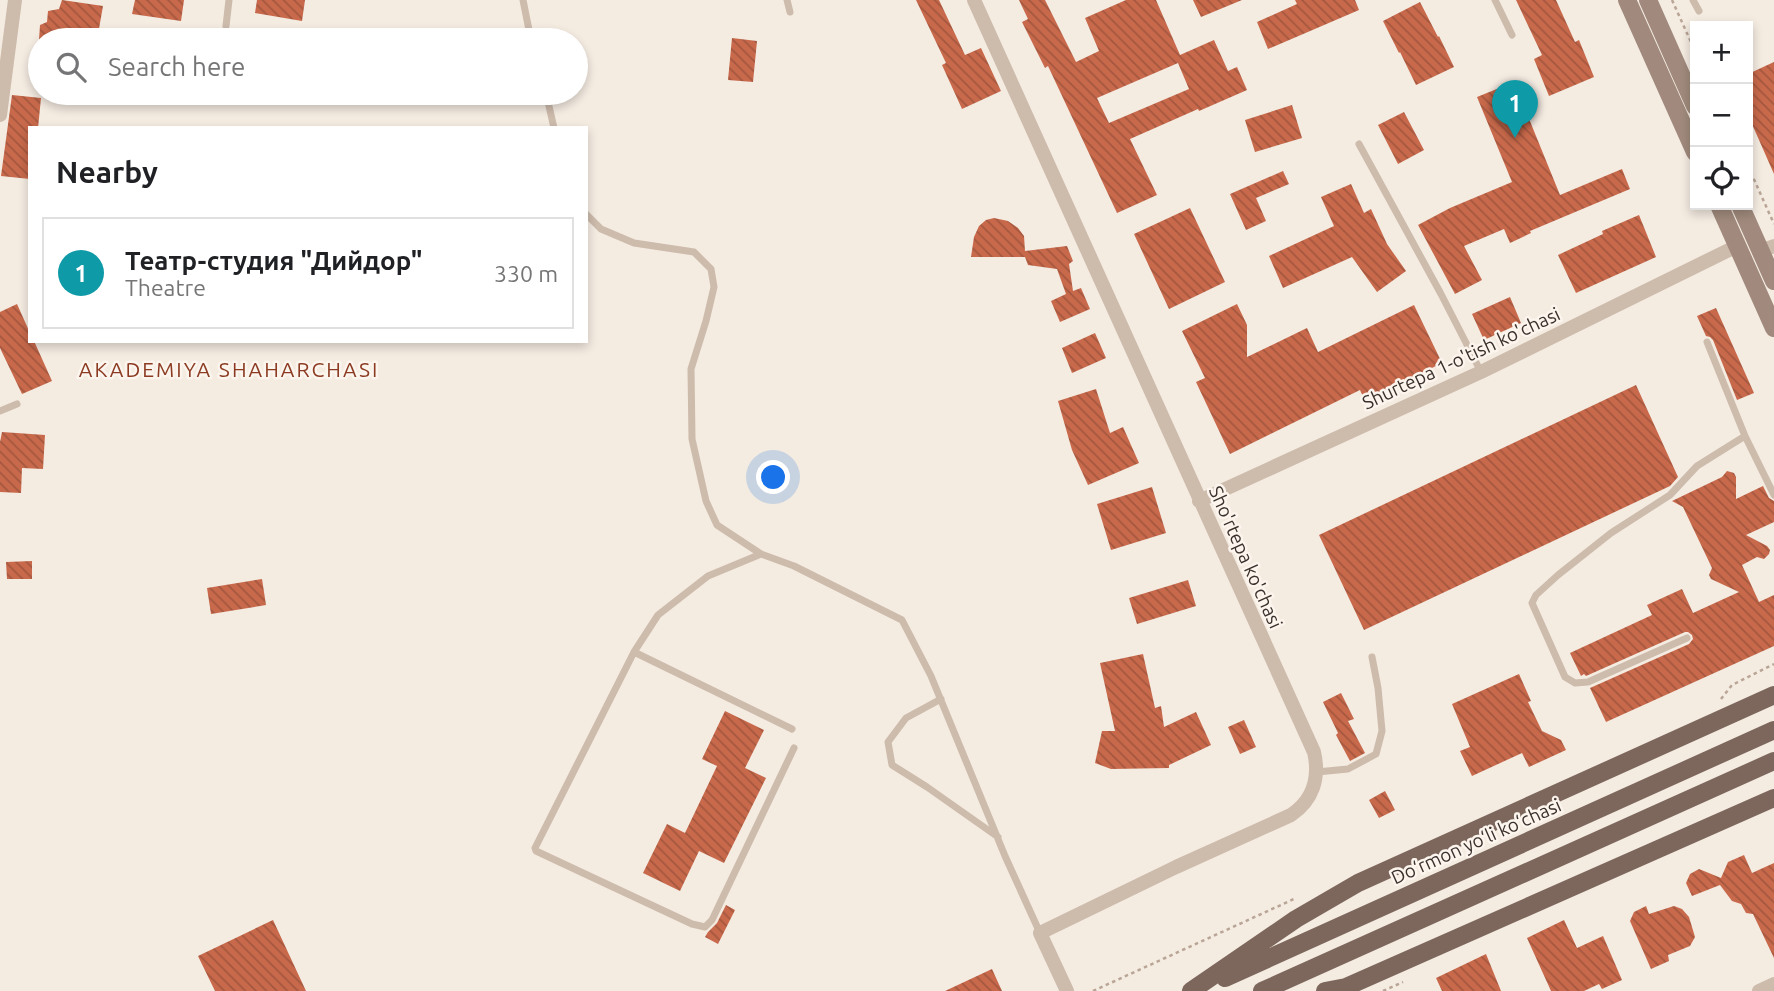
<!DOCTYPE html>
<html lang="en">
<head>
<meta charset="utf-8">
<style>
  :root { --surface:#fff; --page:#f6f6f6; --text:#202124; --muted:#757577; --line:#e0e0e0; --accent:#1f5a5e }
  body { margin:0; font-family:Ubuntu,sans-serif; background:var(--page); color:var(--text) }
  .controls { position:absolute; right:21px; top:21px; display:grid; overflow:hidden; border-radius:0px; box-shadow:0 4px 10px #0003 }
  .controls button { width:63px; height:63px; display:grid; place-items:center; padding:0; border:0; border-bottom:2px solid var(--line); background:var(--surface); color:var(--text); font:35px sans-serif }
  .you { position:absolute; left:774px; top:478px; width:24px; height:24px; margin:-18px; border:5px solid #fff; border-radius:50%; background:#1a73e8; box-shadow:0 0 0 10px #1a73e833 }
  .badge { display:grid; place-items:center; width:46px; height:46px; border-radius:50%; background:var(--accent); color:#fff; font-size:23px; font-weight:700 }
  .pin { position:absolute; translate:-50% -58px; filter:drop-shadow(0 2px 4px #0008) }
  .pin::after { content:''; position:absolute; top:37px; width:24px; height:21px; background:inherit; clip-path:polygon(0 0,100% 0,50% 100%) }
  .list { margin:0; padding:0; list-style:none }
  h2 { display:flex; justify-content:space-between; align-items:center; height:91px; margin:0; padding:0 28px; font-size:30px }
  h2 small { font-size:23px; font-weight:400; color:var(--muted) }
  .list li { display:grid; grid-template-columns:46px 1fr auto; gap:21px; align-items:center; box-sizing:border-box; height:112px; margin:0 14px 14px; padding:0 14px; border:2px solid var(--line); border-radius:0px }
  .list b { display:block; font-size:26px; white-space:nowrap }
  .list p { margin:0; font-size:23px; white-space:nowrap; color:var(--muted) }
  .list em { font-size:23px; font-style:normal; color:var(--muted) }
  .icon { flex:none; width:38px; height:38px; fill:none; stroke:currentColor; stroke-width:2; stroke-linecap:round; stroke-linejoin:round }
  .map { position:relative; flex:none; width:1774px; height:991px; overflow:hidden }
  .search { position:absolute; background:var(--surface); box-shadow:0 4px 10px #0003; left:28px; top:28px; width:560px; height:77px; display:flex; align-items:center; gap:18px; box-sizing:border-box; padding:0 24px; border-radius:38px; color:var(--muted); font-size:26px }
  .panel { position:absolute; background:var(--surface); box-shadow:0 4px 10px #0003; left:28px; top:126px; width:560px; height:217px; border-radius:0px }
  .map>svg:first-child { display:block }
  .building { fill:url(#building-back-hatch); fill-rule:evenodd }
  .lines { fill:none; stroke-linecap:round; stroke-linejoin:round }
  .path { stroke:#b9a596; stroke-width:2.5; stroke-dasharray:3.5 3.5; stroke-linecap:butt }
  .lane { stroke:#cdbbac; stroke-width:7 }
  .street { stroke:#cdbbac; stroke-width:14 }
  .secondary { stroke:#a18a7d; stroke-width:18 }
  .primary { stroke:#7d675c; stroke-width:18 }
  .labels { text-anchor:middle; dominant-baseline:central; stroke-width:5; stroke-linejoin:round; paint-order:stroke }
  .street-label { font-size:19px; fill:#3b302b; stroke:#fbf5ee }
  .neighbourhood-label { font-size:21px; letter-spacing:2px; fill:#8c3b22; stroke:#fbf5ee }
</style>
</head>
<body>
<div class="map">
<svg width="1774" height="991" viewBox="0 0 1774 991">
  <defs>
    <pattern id="building-back-hatch" width="6" height="6" patternUnits="userSpaceOnUse" patternTransform="scale(1.75)"><rect width="6" height="6" fill="#c8694b"/><path d="M-1 5l2 2M0 0l6 6M5-1l2 2" fill="none" stroke="#a4573f"/></pattern>
  </defs>
  <rect width="100%" height="100%" fill="#f4ebe1"/>
  <!-- building -->
  <path class="building" d="M62,0L103,6L97,40H39L40,25L47,22L48,11L59,9Z
    M135,0H184L181,21L132,14Z
    M257,0H305L302,21L255,13Z
    M916,0H939L965,55L981,48L1001,91L962,109L942,65L946,63Z
    M1019,0H1045L1076,62L1099,51L1085,18L1126,0H1156L1180,55L1214,40L1228,71L1237,67L1247,90L1199,111L1198,109L1130,139L1157,195L1117,213L1048,66L1045,68L1022,22L1028,19ZM1178,63L1189,89L1109,123L1097,98Z
    M1193,0H1242L1201,17Z
    M1295,0H1355L1359,10L1268,49L1257,22L1297,4Z
    M1516,0H1556L1575,42L1579,40L1594,77L1549,96L1534,59L1542,55Z
    M1420,2L1438,37L1439,36L1454,67L1416,85L1400,52L1399,53L1383,21Z
    M732,38L757,41L753,82L728,80Z
    M1774,62V174L1748,115V74Z
    M1514,82L1560,195L1622,169L1630,189L1530,231L1531,233L1510,243L1504,229L1464,246L1482,280L1455,294L1418,225L1450,208L1512,182L1477,97Z
    M12,95L41,98L38,128H30V179L1,176Z
    M1292,105L1302,138L1255,152L1245,120Z
    M1404,112L1424,150L1398,164L1378,125Z
    M1283,171L1289,184L1256,198L1266,221L1246,230L1230,194Z
    M1351,184L1364,213L1371,209L1387,244L1406,271L1377,292L1352,257L1283,288L1269,256L1334,226L1321,197Z
    M1190,208L1225,282L1169,309L1134,234Z
    M1639,215L1656,257L1576,293L1558,255L1603,234L1602,231Z
    M994,218L1008,221L1018,228L1024,236L1025,251L1067,246L1073,261L1069,264L1073,291L1081,288L1090,309L1060,322L1051,301L1066,294L1057,269L1028,265L1025,257H971L974,237L979,226L986,220Z
    M1510,297L1521,323L1484,340L1472,314Z
    M17,304L30,333V341H34L52,381L22,394L0,348V312Z
    M1237,304L1247,325V357L1307,328L1318,352L1414,305L1442,363L1365,401L1360,390L1230,454L1196,382L1205,378L1182,331Z
    M1716,308L1754,393L1737,400L1713,340L1710,337L1706,336L1697,316Z
    M1095,333L1106,358L1072,373L1062,348Z
    M1636,385L1678,477L1670,486L1364,630L1319,535Z
    M1096,389L1110,433L1123,427L1139,463L1088,485L1072,450L1058,401Z
    M2,432L45,435L43,469L22,468L21,493L0,492V442Z
    M1727,471L1734,473L1736,477V499L1763,486L1769,498L1774,501V522L1746,535L1767,546L1770,550L1769,554L1764,559L1757,557L1742,565L1759,602L1774,595V646L1606,722L1590,688L1689,644L1693,639L1692,635L1688,632H1685L1586,676L1584,674L1581,676L1570,653L1652,615L1647,605L1682,589L1693,613L1739,592L1711,579L1709,575L1712,568L1683,507L1672,501L1722,477Z
    M1152,487L1166,533L1111,550L1097,504Z
    M32,561V579H7L6,562Z
    M262,579L266,605L211,614L207,588Z
    M1188,580L1196,606L1137,624L1129,598Z
    M1143,654L1155,708L1161,706L1164,727L1196,712L1211,745L1169,765V768L1111,769L1095,763L1102,731H1115L1100,663Z
    M1519,674L1531,701L1528,702L1542,731L1561,740L1566,750L1529,767L1522,753L1472,776L1460,751L1470,747L1452,704Z
    M1341,693L1354,719L1348,721L1365,753L1350,761L1336,735L1338,733L1323,702Z
    M725,711L764,730L745,768L766,778L724,863L699,851L680,891L643,873L667,824L685,833L717,766L702,759Z
    M1244,720L1256,747L1240,754L1228,727Z
    M1385,791L1395,810L1379,818L1369,800Z
    M1744,855L1752,873L1774,863V958L1753,914L1746,913L1741,904L1732,901L1720,885L1692,896L1686,883L1690,874L1699,869L1721,878L1728,862Z
    M726,905L735,910L718,944L705,937L708,932L717,923Z
    M1646,906L1649,914L1674,906L1682,909L1689,917L1695,937L1690,946L1668,955L1669,961L1651,969L1630,921L1634,912Z
    M273,920L306,991H215L198,956Z
    M1564,920L1577,948L1603,936L1622,980L1602,989L1599,984L1584,991H1551L1527,938Z
    M1486,954L1501,991H1442L1436,978Z
    M992,969L1002,991H945Z"/>
  <g class="lines">
    <!-- path -->
    <path class="path" d="M1672,0L1695,51
      M1748,166L1774,224
      M1721,699L1732,685L1774,664
      M1093,991L1294,899
      M1383,991L1403,982"/>
    <!-- lane -->
    <path class="lane" d="M523,0L531,40
      M787,0L790,12
      M1495,0L1512,35
      M1693,0L1699,11
      M226,26L229,0
      M546,93L554,128
      M1359,144L1441,294L1481,372
      M586,214L601,229L634,243L694,252L711,269L714,287L706,321L691,369L692,439L706,501L717,525L761,554
      M1707,342L1745,436L1774,495
      M0,411L17,404
      M1687,638L1588,682L1575,683L1565,677L1532,603L1536,595L1558,575L1611,533L1670,495L1697,466L1745,436
      M634,652L792,729
      M941,699L906,718L888,742L892,765L927,787L998,837
      M794,748L712,920L705,927L692,924L536,851L535,848L634,652L658,615L708,576L761,554L794,566L902,620L931,676L1005,856L1040,933
      M1317,772L1348,769L1376,754L1382,731L1378,688L1372,657"/>
    <!-- street -->
    <path class="street" d="M974,0L1314,752C1320,778 1313,800 1291,815L1176,867L1040,933L1067,991
      M0,115L15,0
      M1760,251L1774,246
      M1199,501L1481,372L1737,246
      M1759,991L1774,984"/>
    <!-- secondary -->
    <path class="secondary" d="M1627,0L1695,152
      M1648,0L1695,106
      M1719,205L1774,328
      M1740,205L1774,281"/>
    <!-- primary -->
    <path class="primary" d="M1225,978L1774,730
      M1191,991L1296,919L1358,883L1774,695
      M1262,991L1774,761
      M1325,991L1346,987L1774,798"/>
  </g>
  <g class="labels">
    <!-- street labels -->
    <g class="street-label">
      <text transform="translate(1461 358) rotate(-25)">Shurtepa 1-o'tish ko'chasi</text>
      <text transform="translate(1246 557) rotate(66)">Sho'rtepa ko'chasi</text>
      <text transform="translate(1476 841) rotate(-24)">Do‘rmon yo‘li ko‘chasi</text>
    </g>
    <!-- neighbourhood labels -->
    <g class="neighbourhood-label">
      <text x="229" y="369">AKADEMIYA SHAHARCHASI</text>
    </g>
  </g>
</svg>
<div class="controls">
<button>+</button>
<button>−</button>
<button><svg class="icon" aria-label="locate" viewBox="0 0 24 24"><circle cx="12" cy="12" r="6"/><path d="M12 2v4M12 18v4M2 12h4M18 12h4"/></svg></button>
</div>
<div class="you"></div>
<div class="pin badge" style="left:1515px;top:138px;background:#0f9aa8">1</div>
<div class="search"><svg class="icon" aria-label="search" viewBox="0 0 24 24"><circle cx="10" cy="10" r="6"/><path d="M15 15l6 6"/></svg>Search here</div>
<section class="panel">
<h2>Nearby<small></small></h2>
<ul class="list">
<li><span class="badge" style="background:#0f9aa8">1</span><div><b>Театр-студия &quot;Дийдор&quot;</b><p>Theatre</p></div><em>330 m</em></li>
</ul>
</section>
</div>
</body>
</html>
